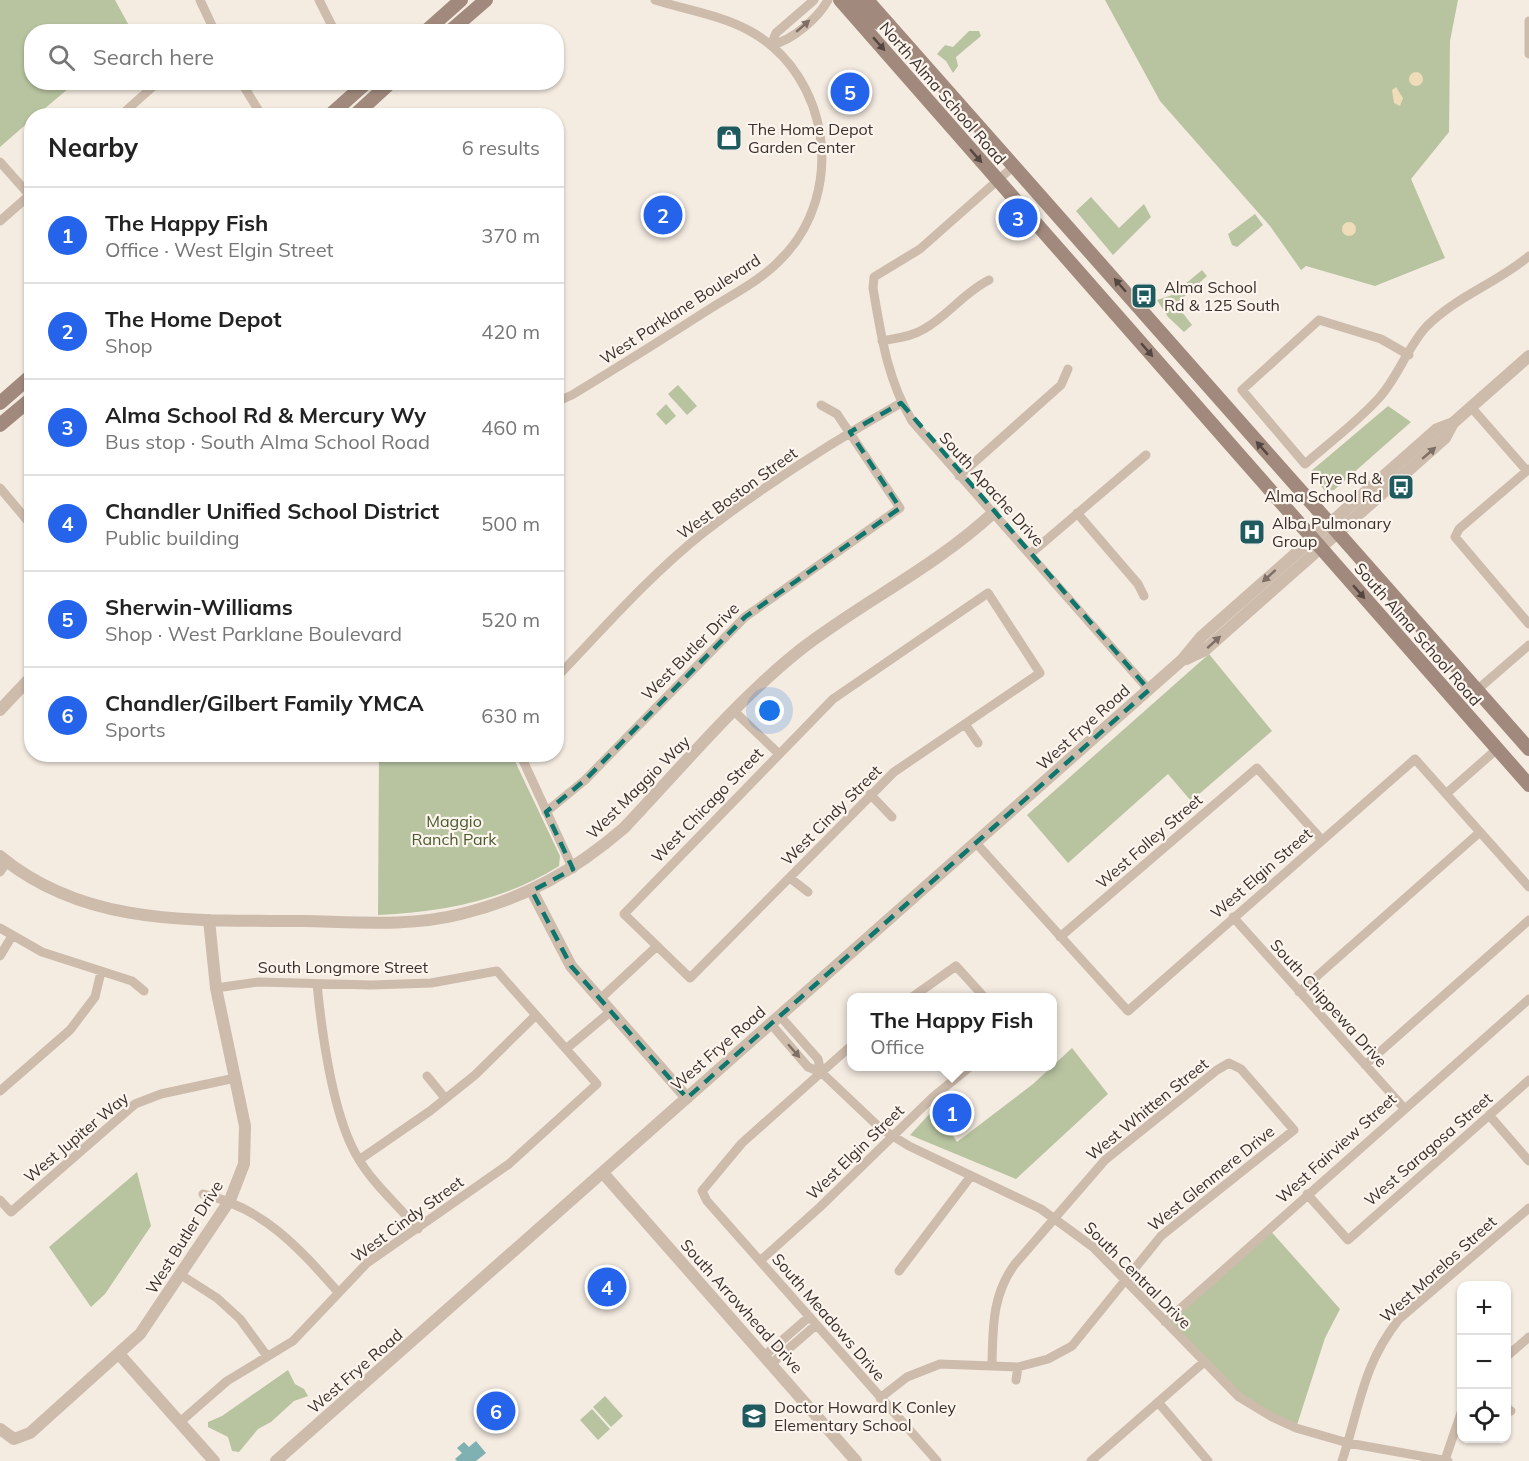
<!DOCTYPE html>
<html lang="en">
<head>
<meta charset="utf-8">
<style>
  :root { --surface:#fff; --page:#f2f2f2; --text:#222; --muted:#767676; --line:#e0e0e0; --accent:#2563eb }
  body { margin:0; font-family:Mulish,sans-serif; background:var(--page); color:var(--text) }
  .controls { position:absolute; right:18px; bottom:18px; display:grid; overflow:hidden; border-radius:12px; box-shadow:0 2px 4px #0004 }
  .controls button { width:54px; height:54px; display:grid; place-items:center; padding:0; border:0; border-bottom:2px solid var(--line); background:var(--surface); color:var(--text); font:30px sans-serif }
  .you { position:absolute; left:770px; top:711px; width:21px; height:21px; margin:-15px; border:4px solid #fff; border-radius:50%; background:#1a73e8; box-shadow:0 0 0 9px #1a73e833 }
  .badge { display:grid; place-items:center; width:39px; height:39px; border-radius:50%; background:var(--accent); color:#fff; font-size:20px; font-weight:700 }
  .pin { position:absolute; translate:-50% -50%; border:3px solid #fff; box-shadow:0 2px 6px #0006 }
  .popup { position:absolute; left:847px; top:993px; width:210px; height:78px; box-sizing:border-box; display:grid; place-content:center; border-radius:12px; background:var(--surface); filter:drop-shadow(0 2px 4px #0005); font-size:20px; white-space:nowrap; color:var(--muted) }
  .popup b { font-size:22px; color:var(--text) }
  .popup::after { content:''; position:absolute; left:50%; top:100%; margin-left:-12px; border:12px solid transparent; border-top-color:var(--surface) }
  .list { margin:0; padding:0; list-style:none }
  h2 { display:flex; justify-content:space-between; align-items:center; height:78px; margin:0; padding:0 24px; font-size:26px }
  h2 small { font-size:20px; font-weight:400; color:var(--muted) }
  .list li { display:grid; grid-template-columns:39px 1fr auto; gap:18px; align-items:center; box-sizing:border-box; height:96px; padding:0 24px; border-top:2px solid var(--line) }
  .list b { display:block; font-size:22px; white-space:nowrap }
  .list p { margin:0; font-size:20px; white-space:nowrap; color:var(--muted) }
  .list em { font-size:20px; font-style:normal; color:var(--muted) }
  .icon { flex:none; width:33px; height:33px; fill:none; stroke:currentColor; stroke-width:2; stroke-linecap:round; stroke-linejoin:round }
  .map { position:relative; flex:none; width:1529px; height:1461px; overflow:hidden }
  .search { position:absolute; background:var(--surface); box-shadow:0 2px 4px #0004; left:24px; top:24px; width:540px; height:66px; display:flex; align-items:center; gap:15px; box-sizing:border-box; padding:0 21px; border-radius:24px; color:var(--muted); font-size:22px }
  .panel { position:absolute; background:var(--surface); box-shadow:0 2px 4px #0004; left:24px; top:108px; width:540px; height:654px; border-radius:24px }
  .map>svg:first-child { display:block }
  .green { fill:#b8c4a0 }
  .sand { fill:#efdcb8 }
  .water { fill:#7fb0b2 }
  .lines { fill:none; stroke-linecap:round; stroke-linejoin:round }
  .minor { stroke:#cdbbac; stroke-width:9 }
  .tertiary { stroke:#cdbbac; stroke-width:12 }
  .secondary { stroke:#a18a7d; stroke-width:14 }
  .oneway { fill:#7d6f65 }
  .oneway2 { fill:#544640 }
  .marked { fill:none; stroke:#0f766e; stroke-width:4.5; stroke-dasharray:12 8; stroke-linejoin:round }
  .labels { text-anchor:middle; dominant-baseline:central; stroke-width:4.5; stroke-linejoin:round; paint-order:stroke }
  .street-label { font-size:16px; fill:#3b302b; stroke:#fbf5ee }
  .poi-label { font-size:16px; fill:#3b302b; stroke:#fbf5ee; text-anchor:start }
  .park-label { font-size:16px; fill:#4a5a2e; stroke:#fbf5ee }
</style>
</head>
<body>
<div class="map">
<svg width="1529" height="1461" viewBox="0 0 1529 1461">
  <rect width="100%" height="100%" fill="#f4ebe1"/>
  <!-- green -->
  <path class="green" d="M0,0H115L132,31L32,32V82L75,83L37,115L32,116L31,120L0,147Z
    M1105,0H1458L1450,41L1449,132L1411,179L1445,258L1375,286L1306,266L1301,270L1270,226L1160,101Z
    M969,31H979L981,36L956,57L958,66L953,73L946,61L937,54L945,45L953,47Z
    M1091,197L1119,228L1144,204L1151,217L1113,255L1076,211Z
    M1255,214L1263,225L1237,247L1232,245L1228,234Z
    M1202,270L1207,276L1176,304L1192,325L1184,332L1168,317L1157,300L1172,295Z
    M678,385L697,406L687,415L668,394Z
    M666,404L676,416L666,425L656,414Z
    M1388,406L1411,422L1334,490L1325,491L1310,472Z
    M1209,654L1272,731L1191,801L1168,774L1068,863L1027,815Z
    M379,755H512L560,856L559,866C503,901 443,912 378,915Z
    M1072,1048L1108,1094L1016,1179L910,1135L935,1108L957,1142L1033,1084Z
    M137,1172L151,1226L105,1294L91,1307L49,1247Z
    M1269,1229L1340,1309L1325,1338L1296,1428L1239,1397L1165,1322Z
    M288,1370L295,1384L304,1389L308,1396L294,1401L271,1422L258,1429L239,1452L232,1451L228,1437L208,1427V1422L222,1416Z
    M605,1396L623,1416L611,1427L593,1407Z
    M592,1409L610,1429L598,1440L580,1420Z"/>
  <!-- sand -->
  <path class="sand" d="M1409 79a7 7 0 1 1 14 0a7 7 0 1 1-14 0Z
    M1396,87L1403,98L1400,106L1394,103L1392,90Z
    M1342 229a7 7 0 1 1 14 0a7 7 0 1 1-14 0Z"/>
  <!-- water -->
  <path class="water" d="M476,1441L486,1453L476,1461H457L455,1459L462,1453L457,1448L464,1442L469,1447Z"/>
  <g class="lines">
    <!-- minor -->
    <path class="minor" d="M200,0L215,32
      M319,0L335,32
      M1529,21V54
      M771,45C792,41 818,18 828,0
      M771,45L776,33L814,0
      M241,82L262,116
      M120,116L158,82
      M0,162L32,198
      M1015,165L920,249L874,277L873,288C881,335 887,379 912,421L1149,690
      M0,221L32,193
      M882,341C896,338 911,337 924,329C948,316 963,293 989,280
      M1409,355L1381,339L1319,320L1242,390L1305,464C1329,443 1356,423 1378,399C1398,378 1407,347 1427,326C1457,296 1497,283 1529,256
      M556,402L572,395C618,367 663,339 708,310C733,294 762,280 782,258C846,193 831,76 750,31C721,15 687,10 655,0
      M1471,407L1527,471
      M1529,469L1459,529L1455,537L1529,624
      M959,476L1061,385L1068,369
      M0,488L32,526
      M1077,513L1138,584L1144,596
      M1030,554L1146,455
      M988,593L1040,673L894,772L690,978L624,914L833,699Z
      M556,678C603,629 649,576 703,533C765,485 832,442 901,403
      M1477,690L1529,645
      M735,712L778,753
      M965,724L978,743
      M520,754L573,869
      M1447,793L1497,749
      M870,794L892,817
      M546,812L585,780L745,617L900,508L837,414L821,405
      M976,843L1128,1011L1415,759L1529,887
      M0,872L7,862
      M790,878L808,892
      M1233,917L1404,1108
      M0,928L42,952L132,981L144,991
      M1060,937L1257,768L1322,840
      M0,956L12,936
      M317,984C322,1034 332,1115 358,1158C373,1184 399,1206 418,1229
      M1299,992L1480,832
      M911,998L956,966L985,998
      M600,999L656,947
      M780,1016L818,1059L821,1072
      M771,1024L808,1067L821,1072L880,1128L909,1146L1041,1209L1093,1247L1239,1397L1272,1417L1296,1428L1348,1443L1448,1461
      M852,1045L742,1143L702,1191L707,1201L937,1461
      M566,1049L610,1012
      M1365,1065L1529,920
      M427,1076L445,1098
      M0,1091L70,1030L95,997L101,972
      M1489,1115L1529,1161
      M359,1160L430,1111L475,1075L536,1015
      M203,1194C264,1208 298,1247 338,1292
      M1307,1194L1348,1240L1529,1080
      M0,1200L11,1212L135,1104L161,1094L235,1078
      M760,1261L820,1207L933,1097L971,1066
      M899,1271L971,1176
      M181,1275L217,1298L240,1319L267,1356
      M1165,1322L1529,999
      M764,1356L809,1317
      M1506,1357L1529,1337
      M771,1364L816,1325
      M1016,1380L1018,1367
      M880,1398L907,1377L940,1364L1018,1367L1048,1359L1072,1346L1161,1236L1294,1130L1241,1069L1229,1063L1217,1070L1105,1160L1015,1264C992,1295 993,1327 992,1364
      M1158,1402L1208,1461
      M1506,1407L1511,1411
      M180,1422L227,1381L293,1341L367,1263L509,1164L597,1084L497,971L431,983L371,985L258,982L216,988
      M1445,1460L1462,1410
      M1091,1461L1204,1362
      M1342,1461C1360,1407 1362,1366 1399,1319L1529,1208"/>
    <!-- tertiary -->
    <path class="tertiary" d="M1186,659L1205,650L1445,438L1453,423L1529,356
      M0,710L32,676
      M0,856C87,928 198,920 303,921C356,922 410,927 461,914C526,898 574,871 624,828C680,769 736,701 800,650C862,602 935,567 993,513
      M532,891L571,966L687,1098
      M603,1173L856,1461
      M119,1354L214,1461
      M0,1429L14,1439L30,1433L140,1334L230,1200L244,1164L245,1126L216,988L209,920
      M276,1461L1182,660L1201,637L1437,429L1453,423"/>
    <!-- secondary -->
    <path class="secondary" d="M840,0L1529,785
      M853,0L869,17L879,23
      M867,0L1529,749
      M425,32L461,0
      M449,32L486,0
      M329,116L367,82
      M354,116L391,82
      M0,403L32,375
      M0,425L32,398"/>
  </g>
  <!-- one-way arrows -->
  <defs><path id="oneway-solid" d="M-6-.8H1V-3.2L6.5 0L1 3.2V.8H-6Z" transform="scale(1.5)"/></defs>
  <g class="oneway">
    <use href="#oneway-solid" transform="translate(803 26) rotate(-41)"/>
    <use href="#oneway-solid" transform="translate(1429 453) rotate(-41)"/>
    <use href="#oneway-solid" transform="translate(1269 576) rotate(138)"/>
    <use href="#oneway-solid" transform="translate(1214 642) rotate(-42)"/>
    <use href="#oneway-solid" transform="translate(794 1051) rotate(49)"/>
  </g>
  <g class="oneway2">
    <use href="#oneway-solid" transform="translate(879 44) rotate(49)"/>
    <use href="#oneway-solid" transform="translate(976 156) rotate(49)"/>
    <use href="#oneway-solid" transform="translate(1120 285) rotate(-131)"/>
    <use href="#oneway-solid" transform="translate(1147 350) rotate(49)"/>
    <use href="#oneway-solid" transform="translate(1262 448) rotate(-131)"/>
    <use href="#oneway-solid" transform="translate(1359 592) rotate(49)"/>
  </g>
  <!-- marked area -->
  <path class="marked" d="M901,403L1149,690L687,1098L571,966L532,891L573,869L546,812L585,780L745,617L900,508L850,432Z"/>
  <!-- icons -->
  <defs>
    <g id="shop-square" transform="scale(1.35)"><rect x="-9" y="-9" width="18" height="18" rx="4" fill="#1f5a5e" stroke="#fbf5ee"/><path d="M-5-2.5h2.3a2.7 3.5 0 0 1 5.4 0H5L5.5 6h-11ZM-1.5-2.5h3a1.5 2.3 0 0 0-3 0Z" fill="#fff"/></g>
    <g id="bus-square" transform="scale(1.35)"><rect x="-9" y="-9" width="18" height="18" rx="4" fill="#1f5a5e" stroke="#fbf5ee"/><path d="M-5-6H5V4H4V6H2V4H-2V6H-4V4H-5ZM-3.5-4V0h7V-4ZM-3.5 1.2v1.5H-2V1.2ZM2 1.2v1.5H3.5V1.2Z" fill="#fff"/></g>
    <g id="hospital-square" transform="scale(1.35)"><rect x="-9" y="-9" width="18" height="18" rx="4" fill="#1f5a5e" stroke="#fbf5ee"/><path d="M-5-5h3v3.5h4V-5h3V5h-3V1.5h-4V5h-3Z" fill="#fff"/></g>
    <g id="school-square" transform="scale(1.35)"><rect x="-9" y="-9" width="18" height="18" rx="4" fill="#1f5a5e" stroke="#fbf5ee"/><path d="M0-5L7-2L0 1L-7-2ZM-4 1L0 2.5L4 1V4Q0 6-4 4Z" fill="#fff"/></g>
  </defs>
  <g fill-rule="evenodd">
    <use href="#shop-square" x="729" y="138"/>
    <use href="#bus-square" x="1144" y="296"/>
    <use href="#bus-square" x="1401" y="487"/>
    <use href="#hospital-square" x="1252" y="532"/>
    <use href="#school-square" x="754" y="1416"/>
  </g>
  <g class="labels">
    <!-- street labels -->
    <g class="street-label">
      <text transform="translate(943 93) rotate(49)">North Alma School Road</text>
      <text transform="translate(680 309) rotate(-33)">West Parklane Boulevard</text>
      <text transform="translate(992 489) rotate(48)">South Apache Drive</text>
      <text transform="translate(737 493) rotate(-36)">West Boston Street</text>
      <text transform="translate(1418 634) rotate(49)">South Alma School Road</text>
      <text transform="translate(690 651) rotate(-45)">West Butler Drive</text>
      <text transform="translate(1083 727) rotate(-42)">West Frye Road</text>
      <text transform="translate(638 787) rotate(-45)">West Maggio Way</text>
      <text transform="translate(707 805) rotate(-46)">West Chicago Street</text>
      <text transform="translate(831 815) rotate(-45)">West Cindy Street</text>
      <text transform="translate(1149 841) rotate(-41)">West Folley Street</text>
      <text transform="translate(1261 873) rotate(-41)">West Elgin Street</text>
      <text x="343" y="967">South Longmore Street</text>
      <text transform="translate(1329 1003) rotate(48)">South Chippewa Drive</text>
      <text transform="translate(718 1048) rotate(-41)">West Frye Road</text>
      <text transform="translate(1147 1109) rotate(-39)">West Whitten Street</text>
      <text transform="translate(76 1137) rotate(-40)">West Jupiter Way</text>
      <text transform="translate(1336 1148) rotate(-42)">West Fairview Street</text>
      <text transform="translate(1428 1149) rotate(-41)">West Saragosa Street</text>
      <text transform="translate(855 1152) rotate(-44)">West Elgin Street</text>
      <text transform="translate(1211 1178) rotate(-39)">West Glenmere Drive</text>
      <text transform="translate(407 1219) rotate(-36)">West Cindy Street</text>
      <text transform="translate(184 1237) rotate(-58)">West Butler Drive</text>
      <text transform="translate(1438 1269) rotate(-42)">West Morelos Street</text>
      <text transform="translate(1138 1275) rotate(45)">South Central Drive</text>
      <text transform="translate(742 1306) rotate(48)">South Arrowhead Drive</text>
      <text transform="translate(829 1317) rotate(49)">South Meadows Drive</text>
      <text transform="translate(355 1371) rotate(-41)">West Frye Road</text>
    </g>
    <!-- poi labels -->
    <g class="poi-label">
      <text x="748" y="129">The Home Depot<tspan x="748" dy="18">Garden Center</tspan></text>
      <text x="1164" y="287">Alma School<tspan x="1164" dy="18">Rd &amp; 125 South</tspan></text>
      <text x="1382" y="478" text-anchor="end">Frye Rd &amp;<tspan x="1382" dy="18">Alma School Rd</tspan></text>
      <text x="1272" y="523">Alba Pulmonary<tspan x="1272" dy="18">Group</tspan></text>
      <text x="774" y="1407">Doctor Howard K Conley<tspan x="774" dy="18">Elementary School</tspan></text>
    </g>
    <!-- park labels -->
    <g class="park-label">
      <text x="454" y="821">Maggio<tspan x="454" dy="18">Ranch Park</tspan></text>
    </g>
  </g>
</svg>
<div class="controls">
<button>+</button>
<button>−</button>
<button><svg class="icon" aria-label="locate" viewBox="0 0 24 24"><circle cx="12" cy="12" r="6"/><path d="M12 2v4M12 18v4M2 12h4M18 12h4"/></svg></button>
</div>
<div class="you"></div>
<div class="pin badge" style="left:952px;top:1113px">1</div>
<div class="popup"><b>The Happy Fish</b>Office</div>
<div class="pin badge" style="left:663px;top:215px">2</div>
<div class="pin badge" style="left:1018px;top:218px">3</div>
<div class="pin badge" style="left:607px;top:1287px">4</div>
<div class="pin badge" style="left:850px;top:92px">5</div>
<div class="pin badge" style="left:496px;top:1411px">6</div>
<div class="search"><svg class="icon" aria-label="search" viewBox="0 0 24 24"><circle cx="10" cy="10" r="6"/><path d="M15 15l6 6"/></svg>Search here</div>
<section class="panel">
<h2>Nearby<small>6 results</small></h2>
<ul class="list">
<li><span class="badge">1</span><div><b>The Happy Fish</b><p>Office · West Elgin Street</p></div><em>370 m</em></li>
<li><span class="badge">2</span><div><b>The Home Depot</b><p>Shop</p></div><em>420 m</em></li>
<li><span class="badge">3</span><div><b>Alma School Rd &amp; Mercury Wy</b><p>Bus stop · South Alma School Road</p></div><em>460 m</em></li>
<li><span class="badge">4</span><div><b>Chandler Unified School District</b><p>Public building</p></div><em>500 m</em></li>
<li><span class="badge">5</span><div><b>Sherwin-Williams</b><p>Shop · West Parklane Boulevard</p></div><em>520 m</em></li>
<li><span class="badge">6</span><div><b>Chandler/Gilbert Family YMCA</b><p>Sports</p></div><em>630 m</em></li>
</ul>
</section>
</div>
</body>
</html>
